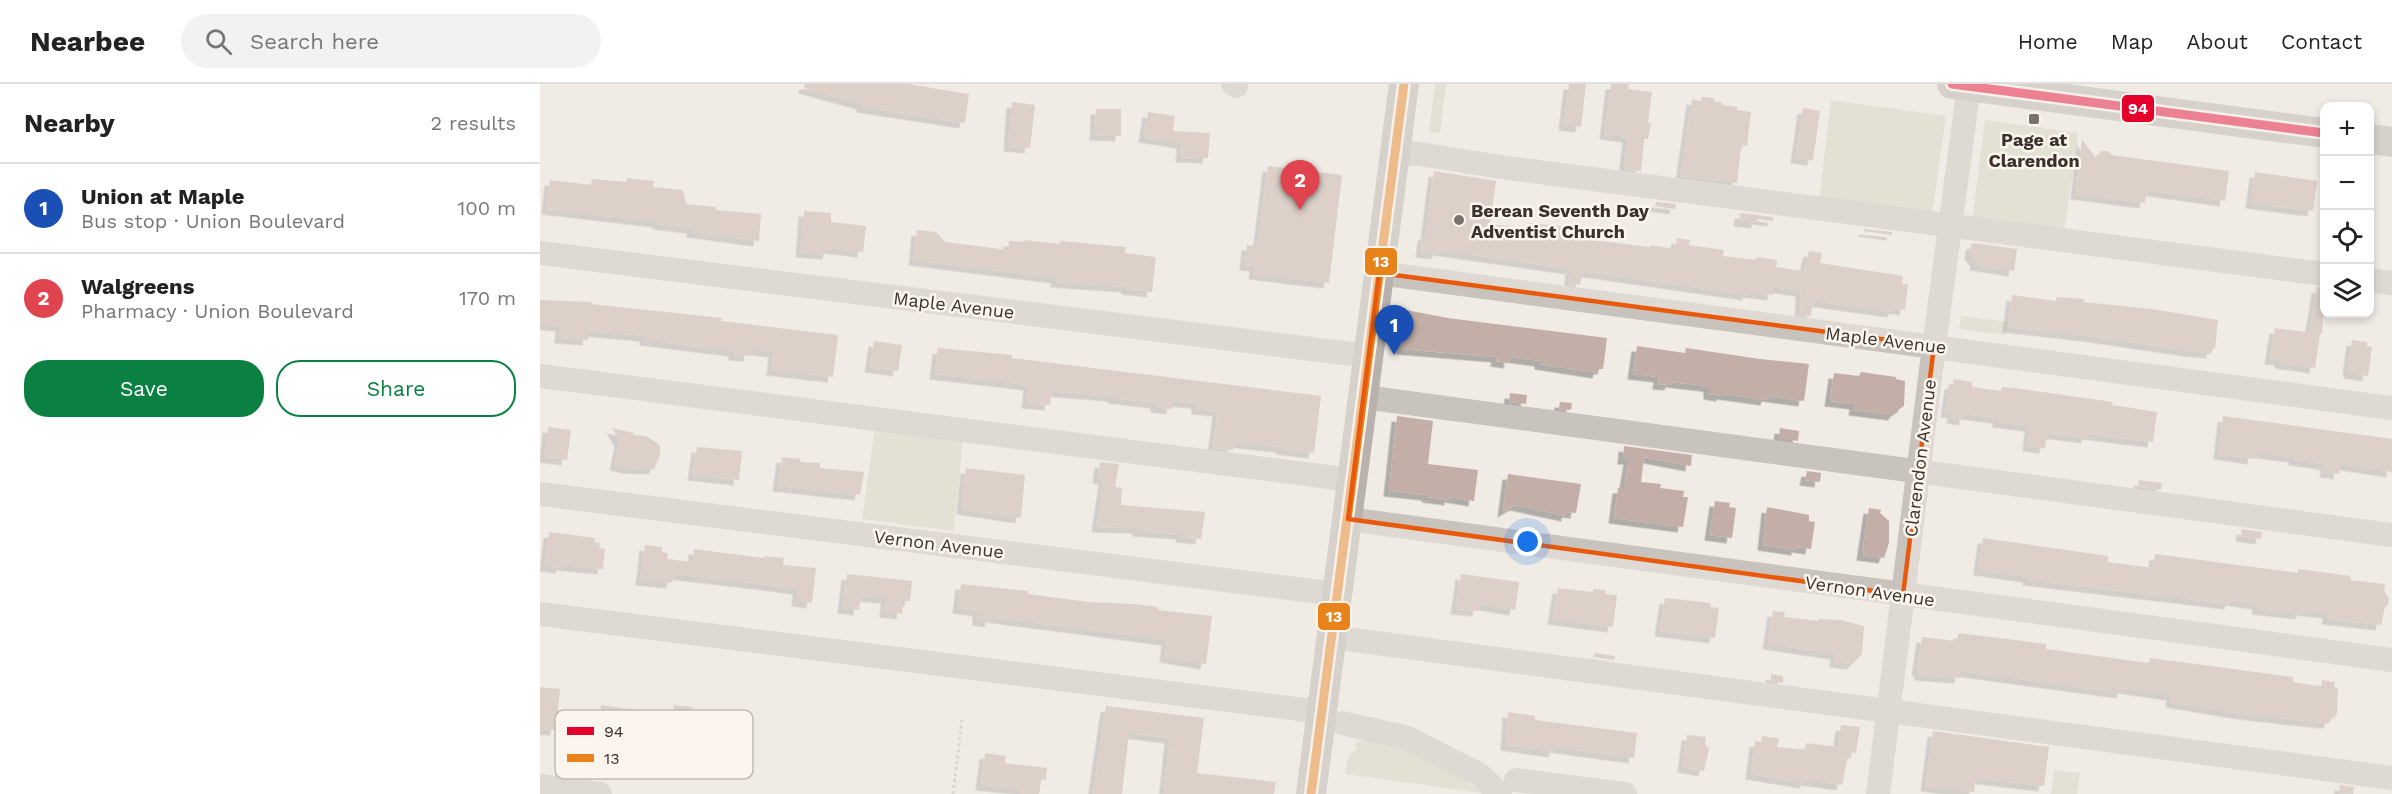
<!DOCTYPE html>
<html lang="en">
<head>
<meta charset="utf-8">
<style>
  :root { --surface:#fff; --page:#f2f2f2; --text:#222; --muted:#767676; --line:#e0e0e0; --accent:#0b8043 }
  body { margin:0; font-family:"Work Sans",sans-serif; background:var(--page); color:var(--text) }
  .controls { position:absolute; right:18px; top:18px; display:grid; overflow:hidden; border-radius:12px; box-shadow:0 3px 9px #0003 }
  .controls button { width:54px; height:54px; display:grid; place-items:center; padding:0; border:0; border-bottom:2px solid var(--line); background:var(--surface); color:var(--text); font:30px sans-serif }
  .you { position:absolute; left:988px; top:458px; width:21px; height:21px; margin:-15px; border:4px solid #fff; border-radius:50%; background:#1a73e8; box-shadow:0 0 0 9px #1a73e833 }
  .badge { display:grid; place-items:center; width:39px; height:39px; border-radius:50%; background:var(--accent); color:#fff; font-size:20px; font-weight:700 }
  .pin { position:absolute; translate:-50% -50px; filter:drop-shadow(0 2px 3px #0008) }
  .pin::after { content:''; position:absolute; top:32px; width:21px; height:18px; background:inherit; clip-path:polygon(0 0,100% 0,50% 100%) }
  .list { margin:0; padding:0; list-style:none }
  h2 { display:flex; justify-content:space-between; align-items:center; height:78px; margin:0; padding:0 24px; font-size:26px }
  h2 small { font-size:20px; font-weight:400; color:var(--muted) }
  .list li { display:grid; grid-template-columns:39px 1fr auto; gap:18px; align-items:center; box-sizing:border-box; height:90px; padding:0 24px; border-top:2px solid var(--line) }
  .list b { display:block; font-size:22px; white-space:nowrap }
  .list p { margin:0; font-size:20px; white-space:nowrap; color:var(--muted) }
  .list em { font-size:20px; font-style:normal; color:var(--muted) }
  .actions { display:flex; gap:12px; padding:18px 24px }
  .actions a { flex:1; padding:14px 0; border:2px solid var(--accent); border-radius:24px; text-align:center; font-size:21px; color:var(--accent) }
  .actions .main { background:var(--accent); color:#fff }
  .icon { flex:none; width:33px; height:33px; fill:none; stroke:currentColor; stroke-width:2; stroke-linecap:round; stroke-linejoin:round }
  .map { position:relative; flex:none; width:1852px; height:710px; overflow:hidden }
  header { display:flex; align-items:center; gap:36px; box-sizing:border-box; height:84px; padding:0 30px; background:var(--surface); border-bottom:2px solid var(--line) }
  header strong { font-size:28px }
  nav { display:flex; gap:33px; margin-inline-start:auto; font-size:21px }
  .search { width:420px; height:54px; background:var(--page); display:flex; align-items:center; gap:15px; box-sizing:border-box; padding:0 21px; border-radius:33px; color:var(--muted); font-size:22px }
  main { display:flex }
  aside { flex:1; background:var(--surface) }
  .map>svg:first-child { display:block }
  .green { fill:#d1d6bf }
  .building { fill:#c3afa7; filter:url(#shadow) }
  .lines { fill:none; stroke-linecap:round; stroke-linejoin:round }
  .path { stroke:#c2bbb6; stroke-width:3; stroke-dasharray:3 3; stroke-linecap:butt }
  .minor { stroke:#c9c3be; stroke-width:24 }
  .major { stroke:#b8b1ad; stroke-width:30 }
  .bus-1-casing { stroke:#fbf5ee; stroke-width:14 }
  .bus-2-casing { stroke:#fbf5ee; stroke-width:14 }
  .bus-1 { stroke:#e4002b; stroke-width:9 }
  .bus-2 { stroke:#e8831c; stroke-width:9 }
  .marked { fill:none; stroke:#e8590c; stroke-width:4.5; stroke-linejoin:round }
  .poi-dot { fill:#7a716c; stroke:#fbf5ee; stroke-width:2 }
  .labels { text-anchor:middle; dominant-baseline:central; stroke-width:5; stroke-linejoin:round; paint-order:stroke }
  .poi-label { font-size:18px; font-weight:bold; fill:#3b302b; stroke:#fbf5ee }
  .street-label { font-size:18px; fill:#3b302b; stroke:#fbf5ee }
  .key { fill:#fbf5ee; stroke:#c1bab4; stroke-width:1.5 }
  .key-label { font-size:16px; fill:#3b302b }
  .line-badge { stroke:#fbf5ee; stroke-width:2 }
  .badge-label { font-size:16px; text-anchor:middle; font-weight:bold; fill:#fff }
</style>
</head>
<body>
<header>
<strong>Nearbee</strong>
<div class="search"><svg class="icon" aria-label="search" viewBox="0 0 24 24"><circle cx="10" cy="10" r="6"/><path d="M15 15l6 6"/></svg>Search here</div>
<nav><a>Home</a><a>Map</a><a>About</a><a>Contact</a></nav>
</header>
<main>
<aside>
<h2>Nearby<small>2 results</small></h2>
<ul class="list">
<li><span class="badge" style="background:#1a4fb4">1</span><div><b>Union at Maple</b><p>Bus stop · Union Boulevard</p></div><em>100 m</em></li>
<li><span class="badge" style="background:#e0444e">2</span><div><b>Walgreens</b><p>Pharmacy · Union Boulevard</p></div><em>170 m</em></li>
</ul>
<div class="actions"><a class="main">Save</a><a>Share</a></div>
</aside>
<div class="map">
<svg width="1852" height="710" viewBox="0 0 1852 710">
  <defs>
    <filter id="shadow"><feDropShadow dx="-5.5" dy="5.5" stdDeviation="0" flood-color="#0004"/></filter>
  </defs>
  <rect width="100%" height="100%" fill="#f0ebe5"/>
  <!-- green -->
  <path class="green" d="M895,0H906L900,49L889,48Z
    M1291,16L1406,32L1392,132L1279,118Z
    M1445,36L1538,49L1524,151L1432,137Z
    M1421,232L1468,238L1466,251L1419,245Z
    M335,343L423,355L414,447L322,435Z
    M824,656C866,657 909,685 942,709L805,690L809,671L817,665L814,660Z
    M1514,686L1540,689L1537,710H1511Z"/>
  <!-- building -->
  <path class="building" d="M265,0H368L429,10L425,39L322,23V20L264,4Z
    M1029,0H1046L1041,43L1024,41Z
    M1071,0H1089L1088,5L1112,8L1108,39H1111L1108,55H1104L1101,87L1084,85L1088,53L1065,50Z
    M1162,13L1174,14V17L1182,19V21L1197,23V26L1211,28L1207,62L1201,61L1197,99L1141,92L1152,15L1161,17Z
    M472,18L495,21L490,64L469,62Z
    M1263,24L1280,27L1273,76L1256,74Z
    M556,25H581V52L555,51Z
    M608,28L635,32L633,47L670,49L668,74L641,73L642,59L604,53Z
    M1542,55L1555,73L1562,67H1568L1572,71L1689,87L1685,117L1607,106L1605,119L1536,110Z
    M728,82L802,91L789,199L714,190L715,182L705,181L707,161L718,162Z
    M894,87L956,97L950,140L986,144L989,139L1028,143V146L1053,149L1052,156L1110,163L1111,161L1135,165L1137,154L1150,156L1149,161L1184,166L1183,172L1216,176L1217,173L1237,176L1236,183L1264,187L1269,167L1282,169L1280,179L1363,192L1362,200H1368L1365,226L1354,224L1353,228L1273,217L1271,232L1260,231L1261,207L1233,203V211L1208,208V211L1043,187L1040,201L1029,200L1031,185L898,166L897,170L881,168L883,151H886Z
    M1715,88L1777,97L1773,127L1711,119Z
    M87,94L114,97L113,103L143,106L146,120L176,123V126L221,130L219,157L152,148V144L118,140V138L7,125L10,96L51,101L52,95L87,98Z
    M1116,118L1136,120L1135,125L1115,122Z
    M264,127L291,129V138L326,142L323,168L289,164L288,170L261,168Z
    M1200,129L1233,133V137L1217,135V139L1199,137Z
    M1324,145L1352,148V151L1324,147Z
    M377,146L396,148L405,158L468,166L469,157L484,158L485,156L520,160L521,157L586,163L585,169L616,173L612,208L587,205V203L516,198L517,194L374,176Z
    M1434,159L1477,165L1474,187L1435,181L1436,177L1430,170L1431,161Z
    M1777,203L1785,204L1782,250L1770,248Z
    M1472,211L1516,217V213L1544,215L1543,218L1612,225L1678,236L1675,265H1672V269L1650,267L1548,252L1468,243Z
    M0,216L52,218L51,220L182,234L181,237L298,251L293,293L232,286L234,268L210,265L209,272L194,271V267L105,256V252L49,247L48,256L20,254L21,242L0,240Z
    M866,226L908,234L1067,254L1063,285H1059L1058,289L1000,280V277L970,273L969,279L956,277L957,273L861,265Z
    M1735,244L1780,250L1775,284L1740,279V276L1730,275Z
    M1812,256L1827,258V262L1832,263L1828,292L1809,289L1810,286L1808,285Z
    M334,257L362,261L358,287L330,283Z
    M1097,262L1145,269L1146,264L1220,275L1269,280L1264,317L1227,312L1226,316L1182,310V312L1169,310V303L1167,302L1131,298L1130,301L1118,300L1119,293L1093,290Z
    M398,264L472,271V274L781,312L774,369L741,365V363L694,358L693,366L673,364L678,327L657,325V319L633,317L632,325L616,323V319L573,314V312L511,307L510,321L487,319L489,301L395,290Z
    M1321,288L1356,293V295L1365,297L1364,322L1355,328L1354,331L1314,326L1315,320L1290,317L1294,289L1319,292Z
    M1414,295L1432,298V303L1461,307L1462,303L1475,304L1573,318L1572,321L1617,328L1613,358L1547,350V354L1507,349L1505,364L1488,362L1490,342L1458,338V334L1425,330V336L1412,334L1413,329L1406,328L1410,300H1413Z
    M970,309L987,311L986,320L969,318Z
    M1020,318L1032,319L1031,326L1019,325Z
    M857,332L893,337L888,380L938,386L934,417L910,413V416L887,413V411L849,407Z
    M1683,332L1852,355V388L1800,380L1799,390L1785,388L1786,382L1783,380L1754,376V373L1714,368L1713,375L1679,370Z
    M8,343L31,346L27,376L5,373Z
    M72,344L94,349L93,351L106,352L120,361V371L114,385L89,384L75,381L80,357Z
    M1240,344L1259,347L1258,357L1239,354Z
    M1084,362L1152,371L1151,382L1104,373L1101,398L1121,400L1120,404L1144,407L1143,413H1148L1143,443L1074,434L1078,404H1084L1089,375H1083Z
    M157,363L202,367L199,396L153,391Z
    M242,373L261,375L260,378L280,379V384L324,388L320,411L238,402Z
    M560,378L579,380L575,403L582,404L581,421L665,428L661,455L641,453L642,450L598,447V444L557,443L564,395L558,394Z
    M426,384L485,391L481,434L422,425Z
    M1267,387L1281,389L1280,398L1265,396Z
    M968,390L1041,400L1036,429L1027,428V432L975,421L963,428Z
    M1599,396L1622,399L1621,406L1598,402Z
    M1175,417L1190,419L1189,423L1196,424L1192,454L1170,451Z
    M1227,423L1269,431V437L1275,438L1271,465L1257,463V466L1223,461Z
    M1329,424L1341,426L1340,429L1349,437V459L1344,474L1322,471Z
    M1702,445L1722,448L1721,455L1701,452Z
    M9,448L55,454V458L60,459L59,464L65,465L63,485L22,481L21,484L5,482Z
    M1443,454L1568,472L1567,478L1613,484L1615,470L1758,489V485L1811,492L1810,496L1845,500L1844,507L1849,514L1848,521L1845,523L1841,541L1787,535L1788,529L1762,526L1761,530L1717,525L1718,520L1691,516L1690,520L1488,496V493L1439,486Z
    M105,461L122,463V468L128,469L127,475L153,478L154,465L224,474V472L244,474L243,481L276,484L272,519L257,517L258,505L221,500L133,490L132,499L101,496Z
    M307,490L372,497L370,517H363L362,530L345,528L346,514L321,512L319,526L303,524Z
    M921,490L979,498L975,526L939,520L938,527L916,525Z
    M421,500L488,507V510L548,518L595,520L618,523V526L672,532L666,580L625,573L627,556L451,533L450,538L438,536V527L418,524Z
    M1018,504L1053,508V505L1066,506L1065,510L1077,511L1073,543L1013,535Z
    M1125,514L1171,519L1170,523L1179,524L1175,554L1120,547Z
    M1233,527L1245,528L1244,533L1278,537V535L1301,536L1324,542L1322,570L1312,580L1295,578L1296,570L1228,560Z
    M1419,549L1506,560V565L1609,579L1610,574L1753,593V598L1777,602H1781L1782,596L1795,598L1794,603L1798,604L1797,629L1794,634H1790V638L1784,639L1703,630L1631,618L1632,611L1583,604L1582,609L1421,587L1420,594L1379,591L1380,587H1377L1382,553L1416,557Z
    M1054,569L1075,572L1074,576L1053,573Z
    M1231,590L1243,592V599L1231,597Z
    M0,603L20,605L16,646L0,645Z
    M61,621L132,631L134,621L153,623L149,662L119,659V660L97,657L98,655L57,650Z
    M566,622L664,634L657,689L736,698L734,710H624L630,654L589,649L582,710H553Z
    M968,628L995,632V636L1097,649L1094,674L1015,663L1014,668L966,661Z
    M1301,641L1320,643L1316,669L1309,668L1302,701L1266,696L1265,699L1211,690L1215,657L1221,658L1222,652L1239,654L1237,663L1265,666L1266,659L1298,663Z
    M1393,647L1509,663L1504,702L1436,694L1434,708L1386,702Z
    M1147,651L1166,653L1165,660L1169,665L1164,687L1143,683Z
    M445,669L466,672L465,679L507,684L506,695L501,696L499,710H479L480,705L441,701Z
    M1800,701L1814,703L1813,710L1799,709Z"/>
  <g class="lines">
    <!-- path -->
    <path class="path" d="M413,710L422,636"/>
    <!-- minor -->
    <path class="minor" d="M693,0L696,2
      M855,69L879,70L967,84L1784,190
      M0,169L828,272
      M839,189L1852,324
      M1830,196L1852,199
      M0,292L812,396
      M824,313L1852,451
      M0,410L797,510
      M808,435L1852,576
      M0,530L782,628
      M792,553L1852,694
      M802,639L868,654L940,691L960,710
      M976,696L1085,710
      M0,702L60,710
      M1338,710L1394,262L1429,2"/>
    <!-- major -->
    <path class="major" d="M1412,0L1784,49
      M1830,55L1852,58
      M771,710L864,0"/>
    <!-- bus-1 casing -->
    <g class="bus-1-casing">
      <path id="bus-1" d="M1412,0L1784,49"/>
    </g>
    <!-- bus-2 casing -->
    <g class="bus-2-casing">
      <path id="bus-2" d="M771,710L864,0"/>
    </g>
    <!-- bus-1 -->
    <use href="#bus-1" class="bus-1"/>
    <!-- bus-2 -->
    <use href="#bus-2" class="bus-2"/>
  </g>
  <!-- marked area -->
  <path d="M0 0H1852V710H0ZM839,189L1394,262L1363,511L808,435Z" fill="#f0ebe5" fill-opacity=".55" fill-rule="evenodd"/>
  <path class="marked" d="M839,189L1394,262L1363,511L808,435Z"/>
  <!-- markers -->
  <g class="poi-dot">
    <rect x="1488" y="29" width="12" height="12" rx="3"/>
    <circle cx="919" cy="136" r="6"/>
  </g>
  <g class="labels">
    <!-- poi labels -->
    <g class="poi-label">
      <text x="1494" y="55">Page at<tspan x="1494" dy="21">Clarendon</tspan></text>
      <text x="931" y="126" text-anchor="start">Berean Seventh Day<tspan x="931" dy="21">Adventist Church</tspan></text>
    </g>
    <!-- street labels -->
    <g class="street-label">
      <text transform="translate(414 221) rotate(7)">Maple Avenue</text>
      <text transform="translate(1346 256) rotate(7)">Maple Avenue</text>
      <text transform="translate(1380 374) rotate(-83)">Clarendon Avenue</text>
      <text transform="translate(399 460) rotate(7)">Vernon Avenue</text>
      <text transform="translate(1330 507) rotate(8)">Vernon Avenue</text>
    </g>
  </g>
  <!-- legend -->
  <rect x="15" y="626" width="198" height="69" rx="9" class="key"/>
  <rect x="27" y="643" width="27" height="8" fill="#e4002b"/>
  <rect x="27" y="670" width="27" height="8" fill="#e8831c"/>
  <g class="key-label">
    <text x="64" y="653">94</text>
    <text x="64" y="680">13</text>
  </g>
  <g class="line-badge">
    <rect x="1581" y="10" width="34" height="29" rx="6" fill="#e4002b"/>
    <rect x="824" y="163" width="34" height="29" rx="6" fill="#e8831c"/>
    <rect x="777" y="518" width="34" height="29" rx="6" fill="#e8831c"/>
  </g>
  <g class="badge-label">
    <text x="1598" y="30">94</text>
    <text x="841" y="183">13</text>
    <text x="794" y="538">13</text>
  </g>
</svg>
<div class="controls">
<button>+</button>
<button>−</button>
<button><svg class="icon" aria-label="locate" viewBox="0 0 24 24"><circle cx="12" cy="12" r="6"/><path d="M12 2v4M12 18v4M2 12h4M18 12h4"/></svg></button>
<button><svg class="icon" aria-label="layers" viewBox="0 0 24 24"><path d="M12 4l9 5-9 5-9-5zM3 14l9 5 9-5"/></svg></button>
</div>
<div class="you"></div>
<div class="pin badge" style="left:854px;top:271px;background:#1a4fb4">1</div>
<div class="pin badge" style="left:760px;top:126px;background:#e0444e">2</div>
</div>
</main>
</body>
</html>
